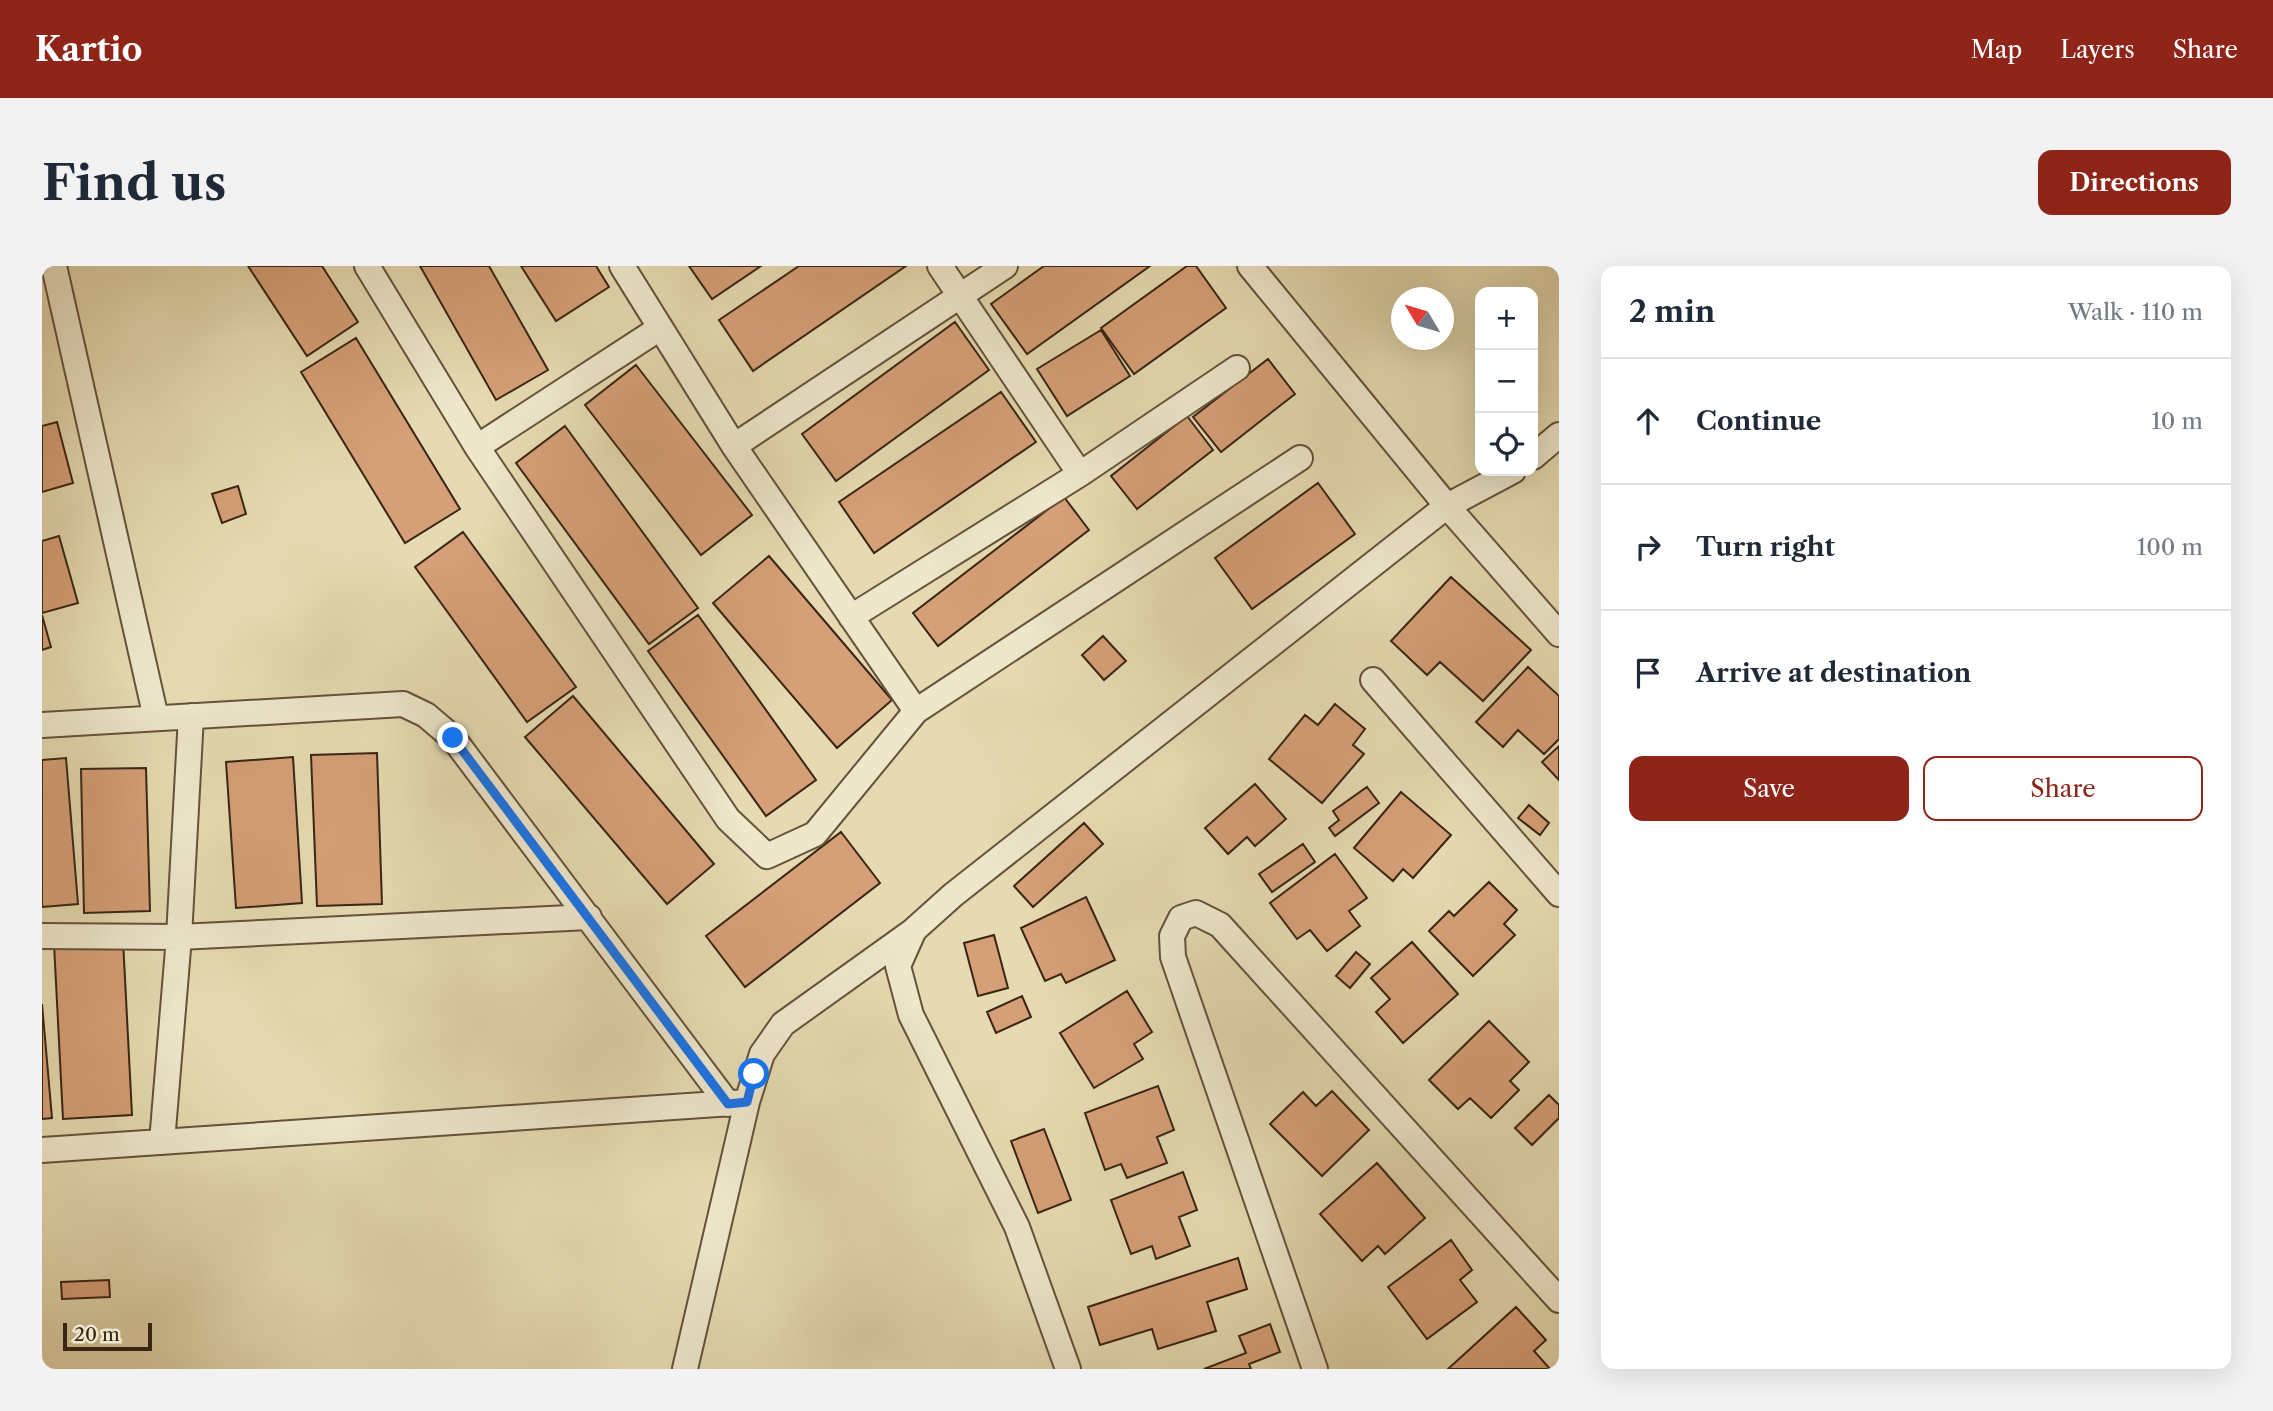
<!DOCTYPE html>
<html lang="en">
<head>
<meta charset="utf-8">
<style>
  :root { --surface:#fff; --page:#f2f2f3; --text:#1f2937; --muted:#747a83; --line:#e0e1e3; --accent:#8f2418 }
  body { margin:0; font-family:"Libre Caslon Text",serif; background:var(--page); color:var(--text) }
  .controls { position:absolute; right:21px; top:21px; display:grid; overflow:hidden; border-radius:14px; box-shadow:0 7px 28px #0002 }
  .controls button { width:63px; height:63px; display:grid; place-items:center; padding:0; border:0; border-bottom:2px solid var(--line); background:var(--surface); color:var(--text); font:35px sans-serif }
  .compass { position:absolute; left:1349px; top:21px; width:63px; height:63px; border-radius:50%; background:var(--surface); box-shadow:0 7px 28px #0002; rotate:308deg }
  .scale { position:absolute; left:21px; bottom:18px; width:89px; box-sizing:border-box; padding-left:7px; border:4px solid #3a2512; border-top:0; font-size:19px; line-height:24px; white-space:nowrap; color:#3a2512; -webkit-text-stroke:5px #eee7cc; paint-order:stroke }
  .stop { position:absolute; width:21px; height:21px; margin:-16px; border:5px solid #1a73e8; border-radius:50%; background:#fff }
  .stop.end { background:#1a73e8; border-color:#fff; box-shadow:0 2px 7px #0008 }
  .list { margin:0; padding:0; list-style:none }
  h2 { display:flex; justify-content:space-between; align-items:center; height:91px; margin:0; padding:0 28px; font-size:30px }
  h2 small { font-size:23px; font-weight:400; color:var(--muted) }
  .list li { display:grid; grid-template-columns:46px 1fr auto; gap:21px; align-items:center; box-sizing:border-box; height:126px; padding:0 28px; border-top:2px solid var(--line) }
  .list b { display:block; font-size:26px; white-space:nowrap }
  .list em { font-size:23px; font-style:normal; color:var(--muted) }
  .actions { display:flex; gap:14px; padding:21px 28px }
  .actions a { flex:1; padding:16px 0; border:2px solid var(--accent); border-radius:14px; text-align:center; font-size:24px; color:var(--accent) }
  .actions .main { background:var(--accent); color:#fff }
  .icon { flex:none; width:38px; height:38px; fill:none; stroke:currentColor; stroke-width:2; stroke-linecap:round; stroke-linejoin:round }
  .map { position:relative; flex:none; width:1517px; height:1103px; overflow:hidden; border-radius:14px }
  header { display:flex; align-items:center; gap:42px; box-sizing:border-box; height:98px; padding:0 35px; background:var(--accent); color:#fff }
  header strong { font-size:33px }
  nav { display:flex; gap:38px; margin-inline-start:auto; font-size:24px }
  .intro { display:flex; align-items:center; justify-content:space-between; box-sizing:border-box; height:168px; padding:0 42px }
  h1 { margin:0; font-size:49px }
  .button { padding:18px 32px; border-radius:14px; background:var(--accent); color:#fff; font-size:24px; font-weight:700 }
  main { display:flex; gap:42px; padding:0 42px }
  aside { flex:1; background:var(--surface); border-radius:14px; box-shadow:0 7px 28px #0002 }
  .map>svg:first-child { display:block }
  .building { fill:#d59f77; stroke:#3a2512; stroke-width:2 }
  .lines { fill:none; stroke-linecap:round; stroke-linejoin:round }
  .street-casing { stroke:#65523a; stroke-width:28 }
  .street { stroke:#eee7cc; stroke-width:24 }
  .route { stroke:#1a73e8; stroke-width:9 }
</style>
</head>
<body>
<header>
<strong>Kartio</strong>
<nav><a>Map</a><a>Layers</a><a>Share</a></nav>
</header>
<div class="intro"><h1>Find us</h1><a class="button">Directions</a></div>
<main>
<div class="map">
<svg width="1517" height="1103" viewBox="0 0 1517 1103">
  <rect width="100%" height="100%" fill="#e5dab1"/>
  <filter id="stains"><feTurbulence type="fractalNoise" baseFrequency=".00286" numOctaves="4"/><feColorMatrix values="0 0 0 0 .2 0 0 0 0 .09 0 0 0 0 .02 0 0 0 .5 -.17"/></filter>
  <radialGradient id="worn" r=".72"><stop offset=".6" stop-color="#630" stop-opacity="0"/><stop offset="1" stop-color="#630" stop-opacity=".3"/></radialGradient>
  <!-- building -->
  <path class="building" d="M206,0H280L316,56L265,90Z
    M378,0H447L506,104L454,134Z
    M479,0H554L567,21L514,55Z
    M647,0H719L670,33Z
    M757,0H864L711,105L677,54Z
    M1002,0H1108L985,88L949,38Z
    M1145,0H1154L1184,42L1092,108L1059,62Z
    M913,56L947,104L794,215L760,168Z
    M1059,64L1088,110L1025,150L995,103Z
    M314,72L418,243L363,277L259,106Z
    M1226,93L1253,128L1179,186L1151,151Z
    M594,99L710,249L659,289L543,139Z
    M959,126L994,176L832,287L797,236Z
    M1145,150L1171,184L1095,243L1069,210Z
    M15,156L31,217L0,226V160Z
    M523,160L656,342L607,378L474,197Z
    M1276,217L1313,268L1210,343L1173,292Z
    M196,220L204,248L180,257L170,228Z
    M1022,231L1047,264L896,380L871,347Z
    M421,266L534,421L485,456L373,301Z
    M17,270L36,337L0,347V275Z
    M727,290L850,434L795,482L671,337Z
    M1409,311L1489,384L1441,435L1398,396L1385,409L1349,375Z
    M0,349L9,381L0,384Z
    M656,349L774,514L724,550L606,385Z
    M1061,370L1084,395L1062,414L1040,389Z
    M1486,401L1517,430V473L1502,488L1476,464L1461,481L1434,456Z
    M531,430L672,598L625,638L483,471Z
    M1293,438L1323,463L1311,479L1322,488L1280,537L1227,493L1263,449L1276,459Z
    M1517,480V514L1500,496Z
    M335,487L340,638L275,640L269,489Z
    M251,491L260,637L194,642L184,496Z
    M24,492L36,638L0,641V494Z
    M104,502L108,645L42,647L39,503Z
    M1213,518L1244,553L1213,580L1205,571L1186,588L1163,562Z
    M1325,521L1337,537L1293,570L1287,562L1297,554L1291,545Z
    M1359,526L1409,569L1371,612L1361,603L1351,615L1312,582Z
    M1487,539L1507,557L1498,569L1476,552Z
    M1042,557L1061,578L991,641L972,620Z
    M799,566L838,617L703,721L664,670Z
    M1261,578L1273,596L1230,626L1217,608Z
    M1293,588L1325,632L1307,645L1318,660L1285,685L1268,664L1255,673L1228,637Z
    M1447,616L1475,644L1462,658L1473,669L1431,710L1387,665L1407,645L1412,650Z
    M1044,631L1073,694L1024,717L1019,708L1003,715L979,662Z
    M952,669L966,722L936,730L922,677Z
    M81,674L90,849L21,853L12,678Z
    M1370,676L1416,728L1361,777L1334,746L1348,733L1329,712Z
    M1314,686L1328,698L1308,722L1294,710Z
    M1085,725L1110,766L1092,778L1101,793L1052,822L1018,767Z
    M980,730L989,751L954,767L945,746Z
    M0,738L10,852L0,853Z
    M1447,755L1487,796L1468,815L1477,824L1449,852L1428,832L1416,843L1387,814Z
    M1116,820L1132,864L1115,871L1125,897L1085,912L1079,898L1063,904L1043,847Z
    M1290,825L1327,864L1280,910L1228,858L1261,826L1274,840Z
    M1507,829L1517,839V852L1490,879L1473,862Z
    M1002,863L1029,934L996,947L969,875Z
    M1335,897L1383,952L1343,988L1336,980L1320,995L1278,948Z
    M1141,906L1155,944L1137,951L1148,980L1114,993L1110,980L1089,988L1069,934Z
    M1409,974L1430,1004L1418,1014L1435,1036L1385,1073L1346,1021Z
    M1196,992L1205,1023L1165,1036L1174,1065L1116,1083L1110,1063L1058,1079L1046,1041Z
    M67,1014L68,1031L20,1033L19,1016Z
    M1474,1041L1504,1074L1492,1085L1508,1103H1406Z
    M1228,1058L1238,1086L1207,1098L1209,1103H1162L1204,1087L1197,1070Z"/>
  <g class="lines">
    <!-- street casing -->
    <g class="street-casing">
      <path id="street" d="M12,0L114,452
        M325,0L435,181L686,553L725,590L773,568L874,445
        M580,0L692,180L874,445L1258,192
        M898,0L1038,208
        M1208,0L1405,240L1517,368
        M692,180L963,0
        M435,181L618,62
        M1491,191L1517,169
        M809,351L1038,208L1195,102
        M1331,414L1517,628
        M149,450L137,671L547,651
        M0,459L361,438L384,449L411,472L686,838
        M0,670L137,671L120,876
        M0,884L705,836
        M643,1103L705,836L720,788L741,758L871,665
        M1026,1103L975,961L869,749L856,700L872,664L911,629L1405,240L1471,205
        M1273,1103L1131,691L1130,670L1139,652L1154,647L1178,659L1517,1034"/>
    </g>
    <!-- street -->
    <use href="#street" class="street"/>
  </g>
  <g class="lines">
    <!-- route -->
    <path class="route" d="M411,472L686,838L705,836L712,808"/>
  </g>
  <rect width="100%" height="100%" filter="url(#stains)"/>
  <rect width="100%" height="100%" fill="url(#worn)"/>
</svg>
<div class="controls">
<button>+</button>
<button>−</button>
<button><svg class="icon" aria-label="locate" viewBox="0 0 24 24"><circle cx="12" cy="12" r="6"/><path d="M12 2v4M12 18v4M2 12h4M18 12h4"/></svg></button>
</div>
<svg class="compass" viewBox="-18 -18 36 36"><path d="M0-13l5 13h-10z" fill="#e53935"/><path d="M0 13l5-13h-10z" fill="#747a83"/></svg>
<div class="scale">20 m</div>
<div class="stop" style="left:712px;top:808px"></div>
<div class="stop end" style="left:411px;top:472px"></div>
</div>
<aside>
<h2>2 min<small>Walk · 110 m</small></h2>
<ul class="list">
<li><svg class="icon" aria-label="ahead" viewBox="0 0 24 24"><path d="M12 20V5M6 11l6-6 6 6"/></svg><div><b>Continue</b></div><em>10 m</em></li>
<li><svg class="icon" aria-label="right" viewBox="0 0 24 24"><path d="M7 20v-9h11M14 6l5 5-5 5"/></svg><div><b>Turn right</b></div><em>100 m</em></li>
<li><svg class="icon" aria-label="arrive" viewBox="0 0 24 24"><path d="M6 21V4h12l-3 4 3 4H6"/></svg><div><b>Arrive at destination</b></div></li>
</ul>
<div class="actions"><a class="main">Save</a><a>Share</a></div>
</aside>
</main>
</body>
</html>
